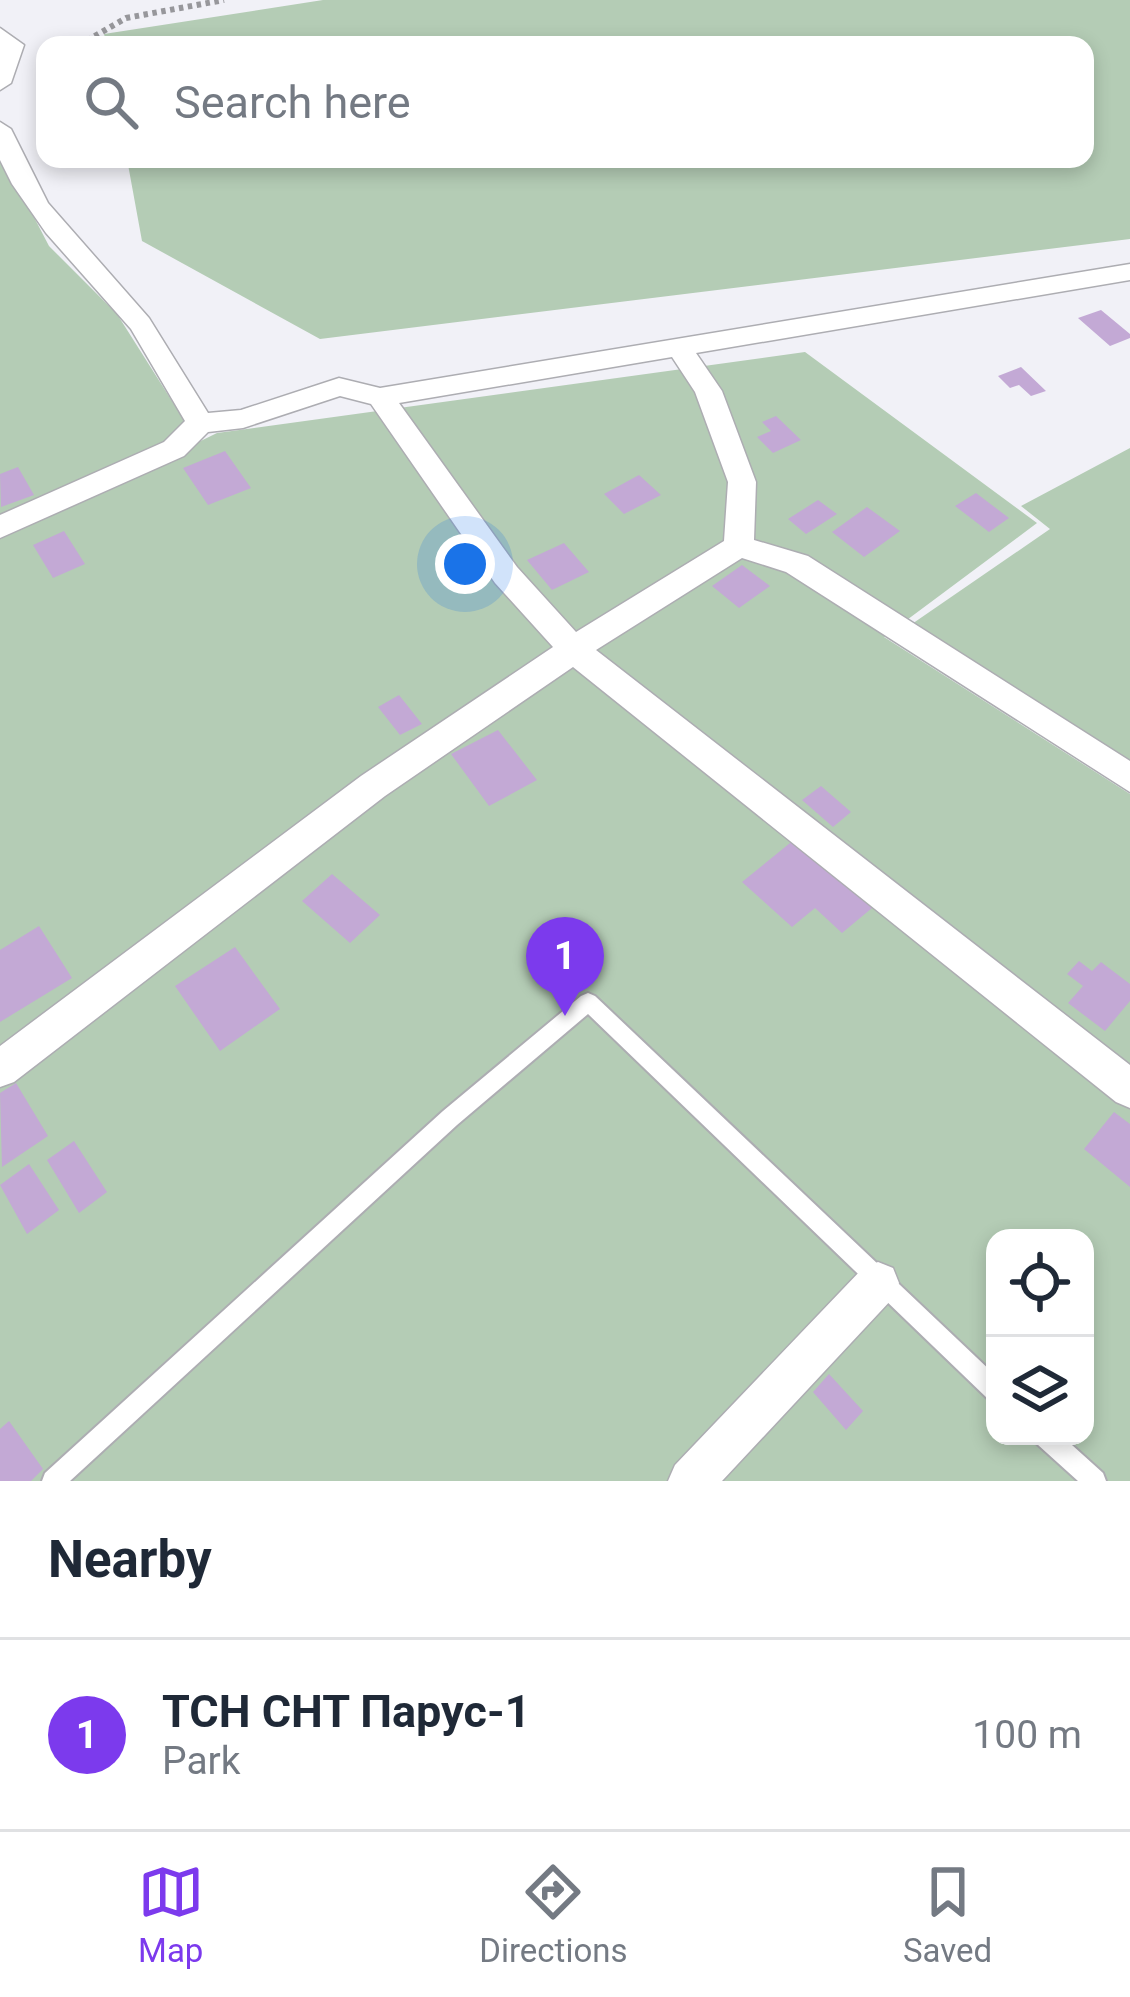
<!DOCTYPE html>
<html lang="en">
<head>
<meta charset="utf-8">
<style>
  :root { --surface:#fff; --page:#f6f6f7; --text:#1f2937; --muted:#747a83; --line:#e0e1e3; --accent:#7c3aed }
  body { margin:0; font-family:Roboto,sans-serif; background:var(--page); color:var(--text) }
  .controls { position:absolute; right:36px; bottom:36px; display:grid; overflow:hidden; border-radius:24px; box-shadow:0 6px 18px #0003 }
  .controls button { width:108px; height:108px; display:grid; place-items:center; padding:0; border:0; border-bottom:3px solid var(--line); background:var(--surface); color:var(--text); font:60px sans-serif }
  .you { position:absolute; left:465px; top:564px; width:42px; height:42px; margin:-30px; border:9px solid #fff; border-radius:50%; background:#1a73e8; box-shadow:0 0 0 18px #1a73e833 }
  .badge { display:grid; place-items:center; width:78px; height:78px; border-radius:50%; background:var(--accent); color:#fff; font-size:39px; font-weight:700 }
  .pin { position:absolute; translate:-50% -99px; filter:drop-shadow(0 3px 6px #0008) }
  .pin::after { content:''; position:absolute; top:63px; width:42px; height:36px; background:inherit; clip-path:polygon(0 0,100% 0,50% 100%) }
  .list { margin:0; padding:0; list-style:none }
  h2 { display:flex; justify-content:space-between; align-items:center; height:156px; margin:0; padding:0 48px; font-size:51px }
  h2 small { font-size:39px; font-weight:400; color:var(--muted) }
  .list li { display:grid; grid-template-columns:78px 1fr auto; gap:36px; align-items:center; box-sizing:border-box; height:192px; padding:0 48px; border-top:3px solid var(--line) }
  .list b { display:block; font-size:45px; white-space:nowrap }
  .list p { margin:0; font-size:39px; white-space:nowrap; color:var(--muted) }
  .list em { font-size:39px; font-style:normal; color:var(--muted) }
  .icon { flex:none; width:66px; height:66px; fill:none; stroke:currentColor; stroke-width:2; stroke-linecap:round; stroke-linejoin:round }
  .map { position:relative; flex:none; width:1130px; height:1481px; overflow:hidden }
  .search { position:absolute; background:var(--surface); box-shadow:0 6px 18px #0003; left:36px; right:36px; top:36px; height:132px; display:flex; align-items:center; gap:30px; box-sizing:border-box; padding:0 42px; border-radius:24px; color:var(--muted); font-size:45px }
  .sheet { height:348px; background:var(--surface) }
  nav { display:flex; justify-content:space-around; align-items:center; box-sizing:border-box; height:168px; border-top:3px solid var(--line); background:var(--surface); font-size:33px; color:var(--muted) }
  nav a { display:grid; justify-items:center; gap:6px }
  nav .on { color:var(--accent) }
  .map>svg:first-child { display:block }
  .green { fill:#b4ccb5; fill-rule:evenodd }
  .building { fill:#c3a9d5 }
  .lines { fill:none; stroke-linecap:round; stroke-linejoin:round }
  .service-casing { stroke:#adadb2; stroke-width:4 }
  .minor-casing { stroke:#adadb2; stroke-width:3 }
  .path { stroke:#97979b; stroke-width:6; stroke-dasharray:4.5 4.5; stroke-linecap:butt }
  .service { fill:#fff; fill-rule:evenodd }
  .minor { fill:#fff; fill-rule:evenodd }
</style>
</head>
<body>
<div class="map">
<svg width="1130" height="1481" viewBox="0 0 1130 1481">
  <rect width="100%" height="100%" fill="#f1f1f7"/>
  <!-- green -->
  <path class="green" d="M323,0H1130V239L320,339L142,241L127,159H1085V45H107L104,34Z
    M0,152L49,246L117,314L184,420L170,444L0,522Z
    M805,352L1037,523L884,637L1130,794V1481H0V539L217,433ZM995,1238H1085V1436H995Z
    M1130,448V767L909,626L1050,529L1021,506Z"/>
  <!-- building -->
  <path class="building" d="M1101,310L1130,334V338L1110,346L1078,318Z
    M1021,367L1046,391L1031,396L1019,385L1010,388L998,376Z
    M776,416L801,440L773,453L757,437L771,431L762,422Z
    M225,451L251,488L208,505L183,468Z
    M18,467L34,495L1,507L0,474Z
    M639,475L661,495L624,514L604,494Z
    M976,493L1009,518L989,532L955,506Z
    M818,500L837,514L806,534L788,519Z
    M867,507L900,531L864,557L832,532Z
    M64,531L85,564L53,578L33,545Z
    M564,543L589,572L552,590L527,560Z
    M742,565L770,586L739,608L712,586Z
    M399,695L422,724L400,735L378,707Z
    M498,730L537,780L489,806L451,754Z
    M821,786L851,812L833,827L802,800Z
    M795,839L872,908L842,933L815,908L792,927L742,882Z
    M332,874L380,915L350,943L302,901Z
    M39,926L72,978L0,1022V950Z
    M235,947L280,1009L220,1051L175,986Z
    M1079,961L1092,971L1101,962L1130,984V1001L1105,1031L1068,1003L1083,986L1067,974Z
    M16,1083L48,1136L2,1167L0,1093Z
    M1114,1112L1130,1124V1187L1084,1149Z
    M74,1141L107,1192L79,1213L47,1160Z
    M29,1164L59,1210L27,1234L0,1185Z
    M829,1374L863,1411L846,1430L813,1392Z
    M9,1421L43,1469L31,1481H0V1429Z"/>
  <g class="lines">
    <!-- service casing -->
    <g class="service-casing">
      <path id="service" d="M588,993L595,996L995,1375V1401L987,1398L588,1014L457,1125L70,1481H42L45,1473L443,1111L581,996Z
        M1034,1436H1062L1103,1473L1106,1481H1078L1037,1444Z"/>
    </g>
    <!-- minor casing -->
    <g class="minor-casing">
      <path id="minor" d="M0,28L24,45L11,83L0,90Z
        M0,122L11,129L48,203L149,318L208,413L241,410L339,378L380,388L1130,264V280L696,353L722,391L756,482L754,540L808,556L1130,761V792L786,572L742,558L596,650L1130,1065V1108L1116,1102L573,667L385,796L14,1082L0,1087V1046L361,776L553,647L495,583L371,404L340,396L243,428L208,432L184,456L0,538V515L164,442L185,421L131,329L46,233L12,184L0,160ZM672,357L695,392L728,482L724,541L576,632L517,567L399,403Z
        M878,1262L893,1268L899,1283L893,1298L722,1481H668L675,1465L863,1268Z"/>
    </g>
    <!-- path -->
    <path class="path" d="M79,45L126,18L224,0"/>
    <!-- service -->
    <use href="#service" class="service"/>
    <!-- minor -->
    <use href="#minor" class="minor"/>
  </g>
</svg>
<div class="controls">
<button><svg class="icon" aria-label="locate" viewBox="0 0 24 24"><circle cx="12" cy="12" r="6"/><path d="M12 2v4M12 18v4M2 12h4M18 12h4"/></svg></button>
<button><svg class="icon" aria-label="layers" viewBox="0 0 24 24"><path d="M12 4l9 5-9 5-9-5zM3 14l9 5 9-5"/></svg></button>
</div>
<div class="you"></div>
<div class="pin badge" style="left:565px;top:1016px">1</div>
<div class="search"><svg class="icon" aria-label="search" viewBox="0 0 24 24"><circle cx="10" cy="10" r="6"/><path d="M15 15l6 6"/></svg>Search here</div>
</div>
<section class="sheet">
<h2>Nearby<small></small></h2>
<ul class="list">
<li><span class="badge">1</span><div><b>ТСН СНТ Парус-1</b><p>Park</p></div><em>100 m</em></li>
</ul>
</section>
<nav>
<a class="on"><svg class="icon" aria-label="map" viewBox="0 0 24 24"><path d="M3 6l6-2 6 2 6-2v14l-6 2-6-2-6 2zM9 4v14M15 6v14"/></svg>Map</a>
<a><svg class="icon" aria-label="directions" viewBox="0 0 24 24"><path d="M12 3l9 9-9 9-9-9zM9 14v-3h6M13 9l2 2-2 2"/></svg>Directions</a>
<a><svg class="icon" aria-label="saved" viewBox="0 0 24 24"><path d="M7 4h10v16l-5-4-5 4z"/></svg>Saved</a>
</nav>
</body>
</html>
